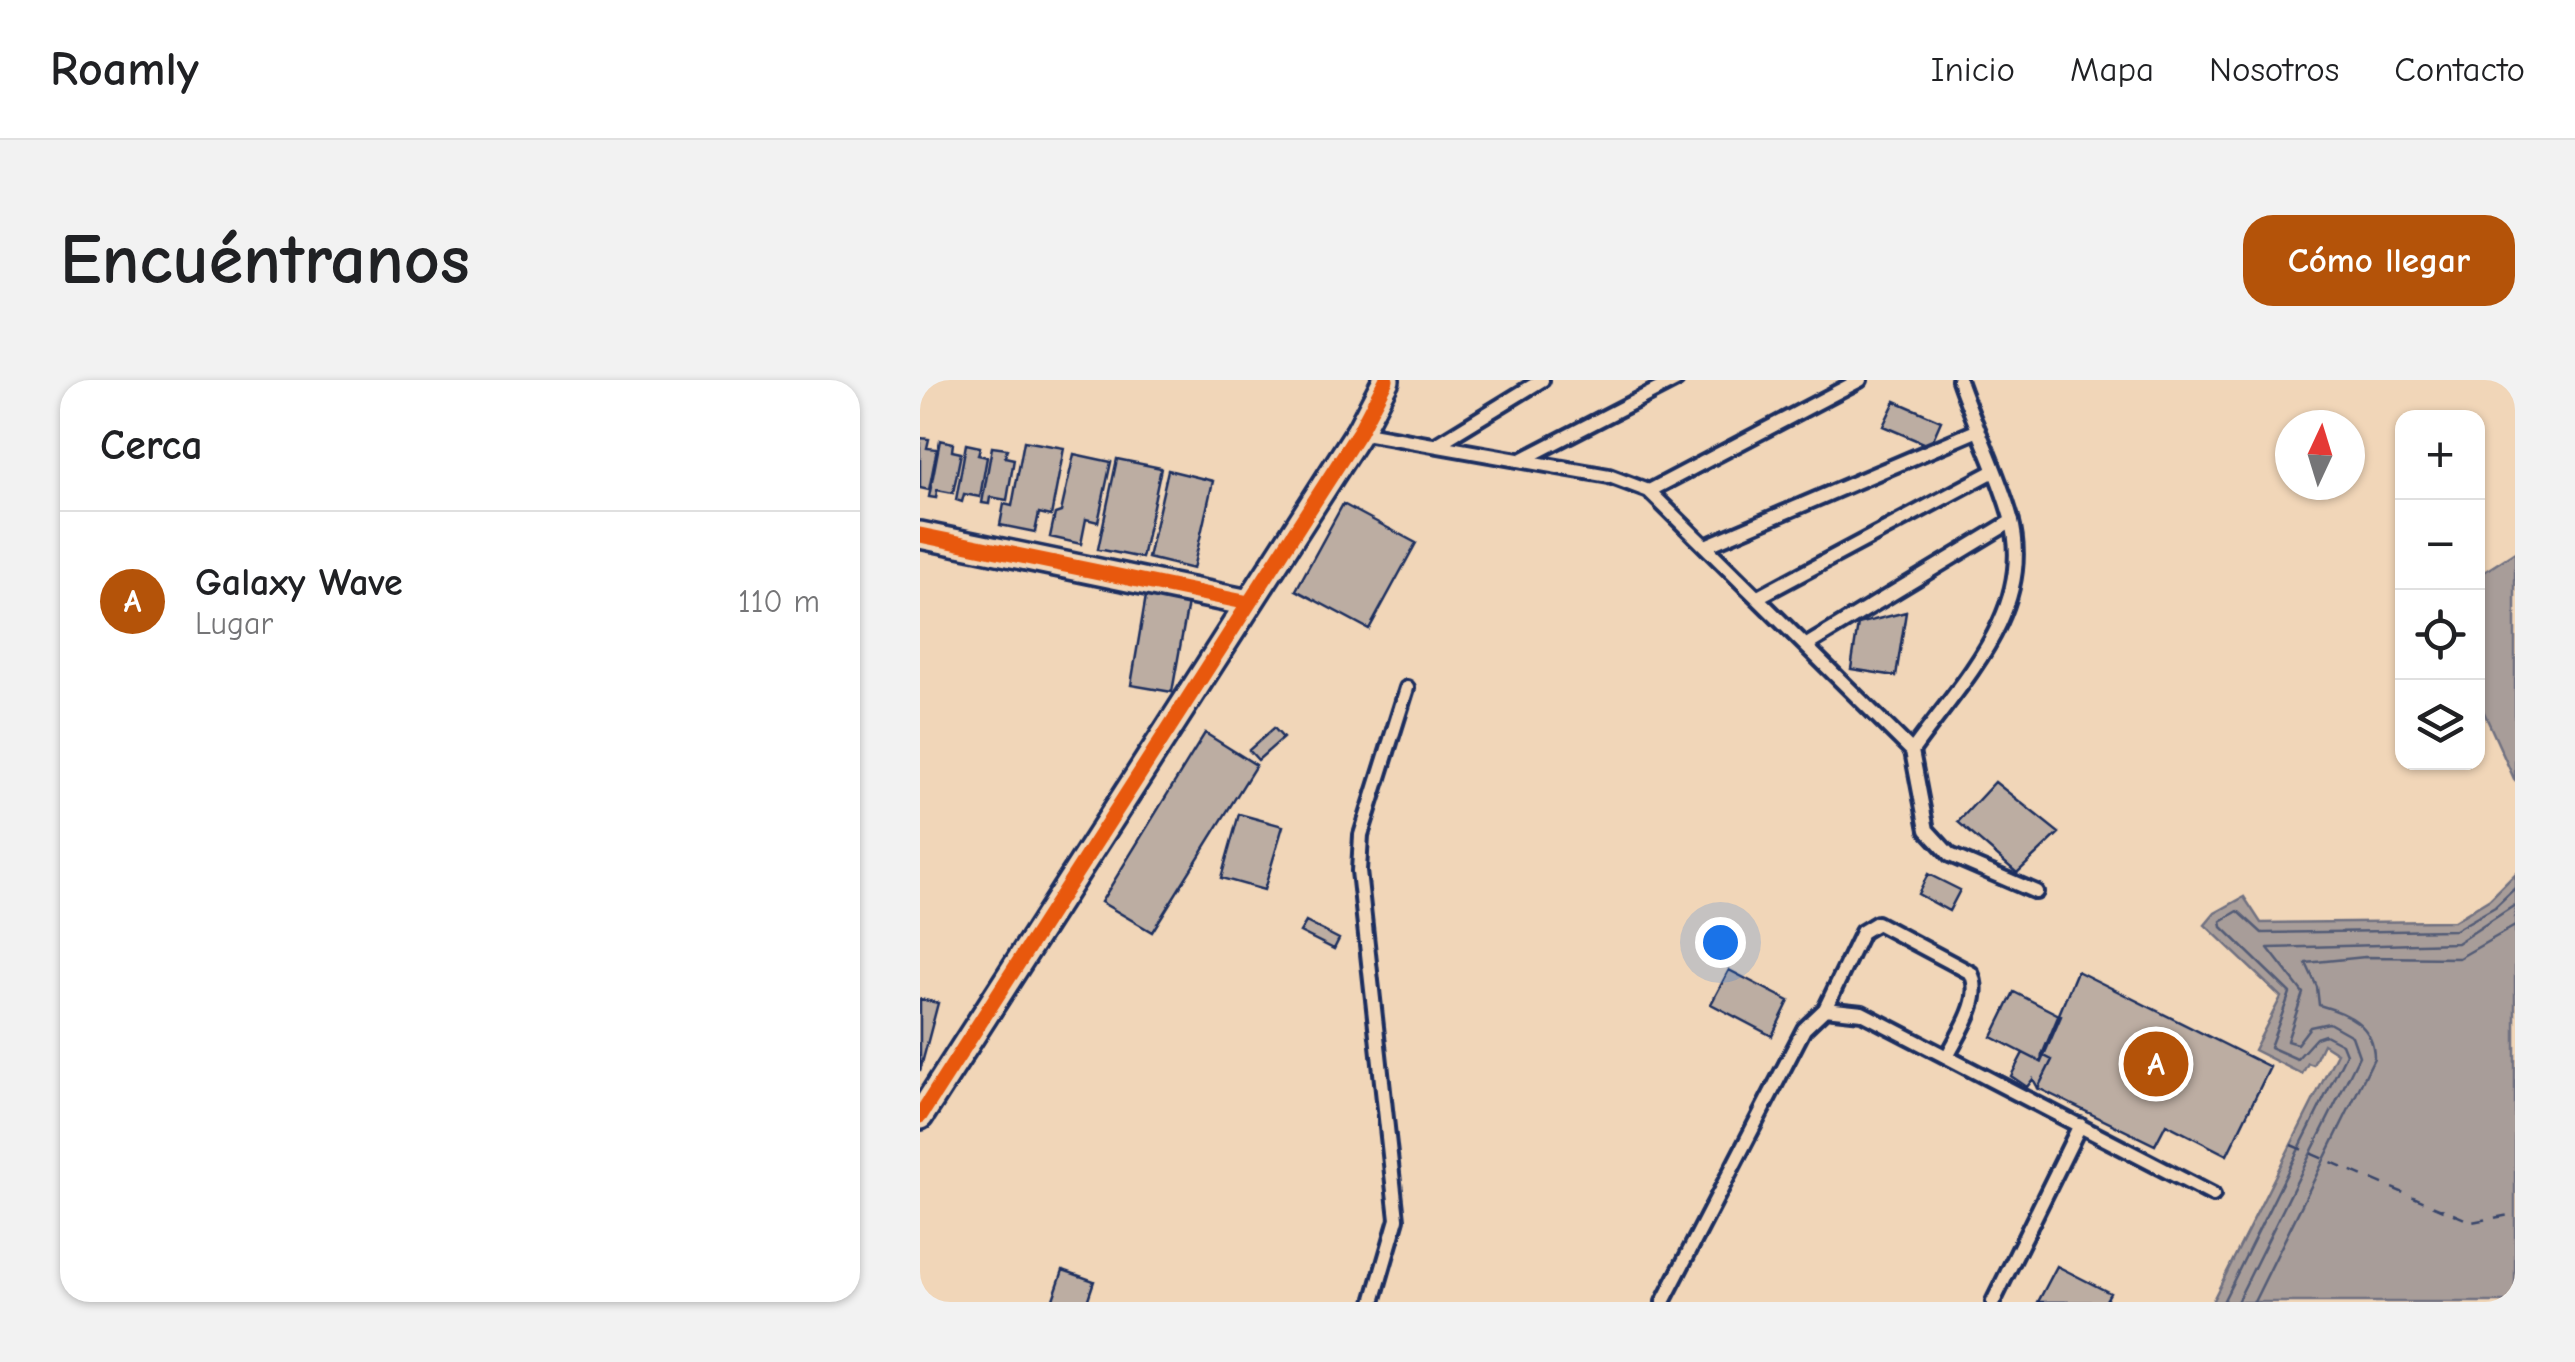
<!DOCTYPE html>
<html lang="es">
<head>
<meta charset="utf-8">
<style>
  :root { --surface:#fff; --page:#f2f2f2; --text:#202124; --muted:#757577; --line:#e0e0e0; --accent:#b45309 }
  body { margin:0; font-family:"Comic Neue",sans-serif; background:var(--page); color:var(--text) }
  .controls { position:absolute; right:30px; top:30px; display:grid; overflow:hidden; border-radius:20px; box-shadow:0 2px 8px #0004 }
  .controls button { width:90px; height:90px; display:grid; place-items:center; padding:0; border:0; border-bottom:2px solid var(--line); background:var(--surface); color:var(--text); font:50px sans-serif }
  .compass { position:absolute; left:1355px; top:30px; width:90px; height:90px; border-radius:50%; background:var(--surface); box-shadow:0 2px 8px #0004; rotate:4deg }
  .you { position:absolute; left:800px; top:562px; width:35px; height:35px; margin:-25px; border:8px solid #fff; border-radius:50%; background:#1a73e8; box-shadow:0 0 0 15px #1a73e833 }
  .badge { display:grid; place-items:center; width:65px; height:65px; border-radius:50%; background:var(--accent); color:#fff; font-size:32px; font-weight:700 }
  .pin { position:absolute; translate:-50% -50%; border:5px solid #fff; box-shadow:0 2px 10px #0006 }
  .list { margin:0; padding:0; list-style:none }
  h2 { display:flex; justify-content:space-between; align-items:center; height:130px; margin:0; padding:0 40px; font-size:42px }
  h2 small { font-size:32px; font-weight:400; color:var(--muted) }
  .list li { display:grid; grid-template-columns:65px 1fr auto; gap:30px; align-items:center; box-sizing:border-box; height:180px; padding:0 40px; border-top:2px solid var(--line) }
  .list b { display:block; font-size:38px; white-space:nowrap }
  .list p { margin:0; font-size:32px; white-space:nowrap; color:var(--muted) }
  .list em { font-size:32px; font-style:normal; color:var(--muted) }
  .icon { flex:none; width:55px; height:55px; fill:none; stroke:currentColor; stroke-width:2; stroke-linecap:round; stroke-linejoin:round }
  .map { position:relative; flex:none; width:1595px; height:922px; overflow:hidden; border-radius:30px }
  header { display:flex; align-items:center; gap:60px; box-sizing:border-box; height:140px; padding:0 50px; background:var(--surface); border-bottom:2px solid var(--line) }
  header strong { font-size:48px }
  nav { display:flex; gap:55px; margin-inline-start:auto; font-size:35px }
  .intro { display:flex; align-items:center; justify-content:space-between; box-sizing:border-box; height:240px; padding:0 60px }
  h1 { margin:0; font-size:70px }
  .button { padding:25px 45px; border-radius:30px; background:var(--accent); color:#fff; font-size:35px; font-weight:700 }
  main { display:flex; gap:60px; padding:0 60px }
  aside { flex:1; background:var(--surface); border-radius:30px; box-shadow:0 2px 8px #0004 }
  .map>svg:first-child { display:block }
  .water { fill:#a89d99; stroke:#707181; stroke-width:2.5 }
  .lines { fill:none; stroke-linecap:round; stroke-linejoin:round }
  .shore { stroke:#535b76; stroke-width:2.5 }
  .ferry { stroke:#37456a; stroke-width:2.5; stroke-dasharray:12 10; stroke-linecap:butt }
  .building { fill:#bcada2; stroke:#1b2f5e; stroke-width:2.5 }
  .service-casing { stroke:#1b2f5e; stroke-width:20 }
  .minor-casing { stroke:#1b2f5e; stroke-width:32 }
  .service { stroke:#f1d6b8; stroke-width:12 }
  .minor { stroke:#f1d6b8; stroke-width:25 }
  .cycleway-casing { stroke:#f1d6b8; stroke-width:21 }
  .cycleway { stroke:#e8590c; stroke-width:15 }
</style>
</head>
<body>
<header>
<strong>Roamly</strong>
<nav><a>Inicio</a><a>Mapa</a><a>Nosotros</a><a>Contacto</a></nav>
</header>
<div class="intro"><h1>Encuéntranos</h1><a class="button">Cómo llegar</a></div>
<main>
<aside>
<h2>Cerca<small></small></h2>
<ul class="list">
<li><span class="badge">A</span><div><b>Galaxy Wave</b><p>Lugar</p></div><em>110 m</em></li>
</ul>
</aside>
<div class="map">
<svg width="1595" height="922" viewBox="0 0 1595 922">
  <rect width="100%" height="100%" fill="#f1d6b8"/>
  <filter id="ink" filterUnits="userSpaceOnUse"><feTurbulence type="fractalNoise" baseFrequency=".01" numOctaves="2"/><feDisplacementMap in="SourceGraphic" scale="20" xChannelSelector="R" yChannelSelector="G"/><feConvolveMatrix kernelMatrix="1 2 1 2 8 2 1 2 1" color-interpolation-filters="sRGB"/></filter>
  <g filter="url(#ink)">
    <!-- water -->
    <path class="water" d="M1595,172V401L1558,319V196Z
      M1595,494V922H1292L1417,673L1403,664L1393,685L1388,683L1382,694L1334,670L1361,617L1285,545L1295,533L1324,517L1341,543L1534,541L1570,519Z"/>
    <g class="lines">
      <!-- shore -->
      <path class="shore" d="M1303,922L1426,674L1422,664L1405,655L1396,658L1377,679L1350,667L1370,613L1302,547L1301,541L1318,531L1342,553L1535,550L1575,527L1595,508
        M1317,922L1439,676L1432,656L1409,643L1390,647L1377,664L1367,661L1383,613L1348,568L1537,563L1595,525
        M1334,922L1454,678C1454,644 1427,633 1399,625L1397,607L1386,583L1445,577L1539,578L1595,546"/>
      <!-- ferry -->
      <path class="ferry" d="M1371,765L1552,842L1595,834"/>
    </g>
    <!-- building -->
    <path class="building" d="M975,21L1021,41L1010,66L963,46Z
      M0,58L9,59L7,68L17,69L9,110L0,108Z
      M20,60L33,63L32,71L41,73L33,113L17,110L16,118L9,117Z
      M104,61L144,68L131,136L119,133L115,152L80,145L84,124L92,126Z
      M46,64L60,67L58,75L67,77L60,117L44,114L42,122L36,120Z
      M72,67L87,69L85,77L94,79L87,120L70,117L69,124L62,123Z
      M154,74L191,82L178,142L166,139L161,164L130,157L135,134L141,132Z
      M197,79L241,88L222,178L178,169Z
      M248,90L293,101L273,189L228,178Z
      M423,124L496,163L449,249L376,210Z
      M226,216L268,223L252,312L211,305Z
      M986,232L976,296L931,289L938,244Z
      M354,348L363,358L338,380L329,370Z
      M285,353L336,385L232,552L181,522Z
      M1075,402L1139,453L1097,493L1038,442Z
      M319,434L363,446L344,510L301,498Z
      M1008,494L1040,510L1029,531L998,514Z
      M386,542L419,559L414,569L380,552Z
      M809,590L869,621L852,656L791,624Z
      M1157,591L1350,687L1307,775L1246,744L1235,765L1118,708L1132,680L1122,675Z
      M1094,612L1141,636L1121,682L1072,657Z
      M0,619L18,623L0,691Z
      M1103,673L1121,682L1122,675L1132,680L1118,708L1113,699L1107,707L1091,696Z
      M1137,886L1190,913L1185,922H1118Z
      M143,890L174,901L167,922H132Z"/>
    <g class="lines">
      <!-- service casing -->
      <g class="service-casing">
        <path id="service" d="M1039,0C1055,47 1078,91 1091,138C1116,230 1041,302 992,371L1007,450L1030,475L1116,512
          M439,52L689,96L729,111L992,371
          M516,65L622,0
          M603,79L756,0
          M729,111L940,0
          M788,165L1056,51
          M838,217L1074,91
          M887,265L1092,141
          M905,629L942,552L957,543L1051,593C1064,619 1039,653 1027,677
          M453,922L477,839L439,491L441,455L487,308
          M743,922L884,649L905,629L942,633L1293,815
          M1073,922L1160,745"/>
      </g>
      <!-- minor casing -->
      <g class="minor-casing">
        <path id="minor" d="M0,155L329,223
          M0,736L439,52L466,0"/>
      </g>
      <!-- service -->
      <use href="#service" class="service"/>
      <!-- minor -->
      <use href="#minor" class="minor"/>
      <!-- cycleway casing -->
      <g class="cycleway-casing">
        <path id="cycleway" d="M0,155L329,223
          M0,736L439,52L466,0"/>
      </g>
      <!-- cycleway -->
      <use href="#cycleway" class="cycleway"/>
    </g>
  </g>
</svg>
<div class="controls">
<button>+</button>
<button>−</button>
<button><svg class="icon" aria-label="locate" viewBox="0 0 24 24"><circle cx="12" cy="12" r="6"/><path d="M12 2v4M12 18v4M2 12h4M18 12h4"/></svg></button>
<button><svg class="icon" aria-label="layers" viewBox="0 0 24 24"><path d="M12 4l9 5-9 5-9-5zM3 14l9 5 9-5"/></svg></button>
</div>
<svg class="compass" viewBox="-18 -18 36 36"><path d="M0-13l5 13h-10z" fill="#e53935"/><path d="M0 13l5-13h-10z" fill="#757577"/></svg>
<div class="you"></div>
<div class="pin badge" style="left:1236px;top:684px">A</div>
</div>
</main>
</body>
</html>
